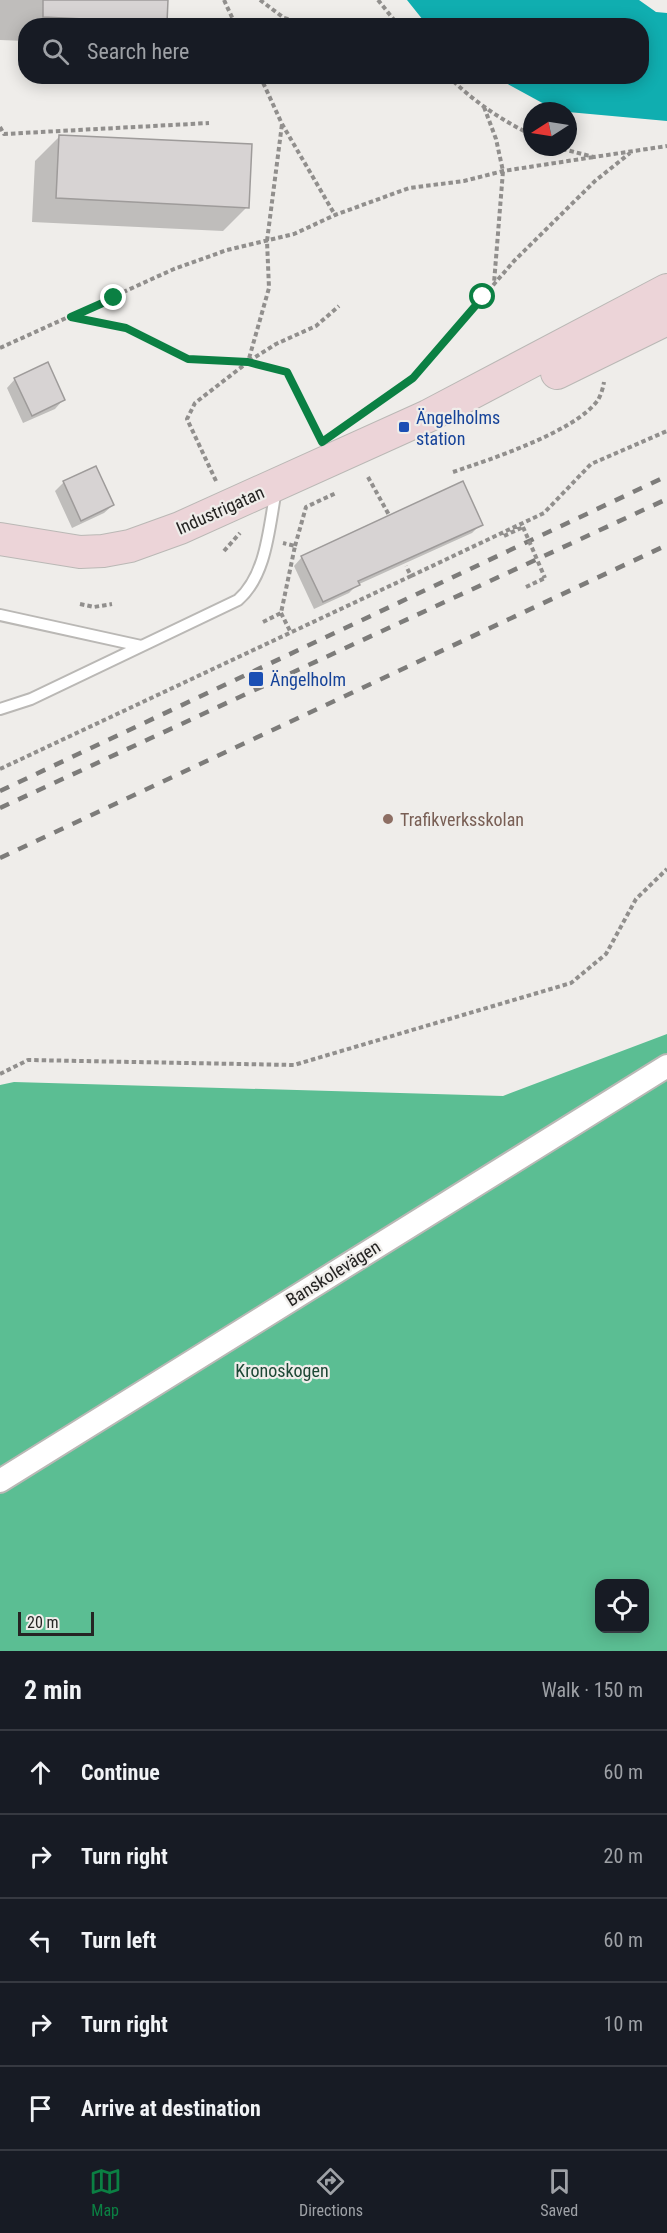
<!DOCTYPE html>
<html lang="en">
<head>
<meta charset="utf-8">
<style>
  :root { --surface:#171b24; --page:#20242c; --text:#f1f3f6; --muted:#9ea1a6; --line:#363941; --accent:#0b8043 }
  body { margin:0; font-family:"Roboto Condensed",sans-serif; background:var(--page); color:var(--text) }
  .controls { position:absolute; right:18px; bottom:18px; display:grid; overflow:hidden; border-radius:12px; box-shadow:0 3px 15px #0003 }
  .controls button { width:54px; height:54px; display:grid; place-items:center; padding:0; border:0; border-bottom:2px solid var(--line); background:var(--surface); color:var(--text); font:30px sans-serif }
  .compass { position:absolute; left:523px; top:102px; width:54px; height:54px; border-radius:50%; background:var(--surface); box-shadow:0 3px 15px #0003; rotate:258deg }
  .scale { position:absolute; left:18px; bottom:15px; width:76px; box-sizing:border-box; padding-left:6px; border:3px solid #252423; border-top:0; font-size:16px; line-height:21px; white-space:nowrap; color:#252423; -webkit-text-stroke:4px #efedea; paint-order:stroke }
  .stop { position:absolute; width:18px; height:18px; margin:-14px; border:4px solid #0b8043; border-radius:50%; background:#fff }
  .stop.end { background:#0b8043; border-color:#fff; box-shadow:0 2px 6px #0008 }
  .list { margin:0; padding:0; list-style:none }
  h2 { display:flex; justify-content:space-between; align-items:center; height:78px; margin:0; padding:0 24px; font-size:26px }
  h2 small { font-size:20px; font-weight:400; color:var(--muted) }
  .list li { display:grid; grid-template-columns:39px 1fr auto; gap:18px; align-items:center; box-sizing:border-box; height:84px; padding:0 24px; border-top:2px solid var(--line) }
  .list b { display:block; font-size:22px; white-space:nowrap }
  .list em { font-size:20px; font-style:normal; color:var(--muted) }
  .icon { flex:none; width:33px; height:33px; fill:none; stroke:currentColor; stroke-width:2; stroke-linecap:round; stroke-linejoin:round }
  .map { position:relative; flex:none; width:667px; height:1651px; overflow:hidden }
  .search { position:absolute; background:var(--surface); box-shadow:0 3px 15px #0003; left:18px; right:18px; top:18px; height:66px; display:flex; align-items:center; gap:15px; box-sizing:border-box; padding:0 21px; border-radius:24px; color:var(--muted); font-size:22px }
  .sheet { height:498px; background:var(--surface) }
  nav { display:flex; justify-content:space-around; align-items:center; box-sizing:border-box; height:84px; border-top:2px solid var(--line); background:var(--surface); font-size:16px; color:var(--muted) }
  nav a { display:grid; justify-items:center; gap:3px }
  nav .on { color:var(--accent) }
  .map>svg:first-child { display:block }
  .forest { fill:#5bbe93; fill-rule:evenodd }
  .water { fill:#10aeb0 }
  .shadow { fill:#0003 }
  .building { fill:#d7d3d3; stroke:#9e9b9a; stroke-width:1.5 }
  .lines { fill:none; stroke-linecap:round; stroke-linejoin:round }
  .lane-casing { stroke:#bab8b5; stroke-width:14 }
  .street-casing { stroke:#bab8b5; stroke-width:26 }
  .secondary-casing { stroke:#bab8b5; stroke-width:34 }
  .path { stroke:#918f8d; stroke-width:4; stroke-dasharray:4.5 3; stroke-linecap:butt }
  .lane { stroke:#fff; stroke-width:10 }
  .street { stroke:#fff; stroke-width:22 }
  .secondary { stroke:#ecd4d8; stroke-width:32 }
  .rail { stroke:#7d7c7a; stroke-width:4.5; stroke-dasharray:10 10; stroke-linecap:butt }
  .path-bridge { stroke:#918f8d; stroke-width:4; stroke-dasharray:4.5 3; stroke-linecap:butt }
  .route { stroke:#0b8043; stroke-width:8 }
  .transit-dot { fill:#1a4fb4; stroke:#efedea; stroke-width:2 }
  .education-dot { fill:#8d6e63; stroke:#efedea; stroke-width:2 }
  .labels { text-anchor:middle; dominant-baseline:central; stroke-width:4.5; stroke-linejoin:round; paint-order:stroke }
  .transit-label { font-size:18px; fill:#164399; stroke:#efedea; text-anchor:start }
  .street-label { font-size:18px; fill:#252423; stroke:#efedea }
  .education-label { font-size:18px; fill:#785e54; stroke:#efedea; text-anchor:start }
  .park-label { font-size:18px; fill:#1d4835; stroke:#efedea }
</style>
</head>
<body>
<div class="map">
<svg width="667" height="1651" viewBox="0 0 667 1651">
  <rect width="100%" height="100%" fill="#efedea"/>
  <!-- forest -->
  <path class="forest" d="M667,1034V1651H0V1085L14,1082L503,1096ZM600,1584H644V1628H600Z"/>
  <!-- water -->
  <path class="water" d="M407,0H639L656,12L667,13V121L557,111L495,77L642,76V26L427,25Z"/>
  <!-- shadow -->
  <path class="shadow" d="M0,0H166L165,22L162,26H26V41L0,40Z
    M59,137L247,207L223,231L32,222L35,161Z
    M15,379L63,400L55,409L23,423L7,388Z
    M64,482L113,505L104,513L72,528L55,491Z
    M481,524L472,533L357,585L349,593L314,609L294,566L302,557Z"/>
  <!-- building -->
  <path class="building" d="M43,0H168L167,23L43,17Z
    M59,135L252,144L249,208L56,198Z
    M48,362L65,400L32,416L14,378Z
    M96,466L114,505L81,521L63,481Z
    M463,481L483,525L358,581L360,585L323,602L301,556Z"/>
  <g class="lines">
    <!-- lane casing -->
    <g class="lane-casing">
      <path id="lane" d="M0,615L141,646
        M0,709L31,699L238,600C267,575 269,526 276,490"/>
    </g>
    <!-- street casing -->
    <g class="street-casing">
      <path id="street" d="M0,1481L667,1066"/>
    </g>
    <!-- secondary casing -->
    <g class="secondary-casing">
      <path id="secondary" d="M557,373L667,319
        M0,539L80,552L103,551L130,546L180,528L428,416L667,290"/>
    </g>
    <!-- path -->
    <path class="path" d="M224,0L236,26
      M260,0L284,18L312,26
      M378,0L399,26
      M260,76L282,124L335,215
      M448,76C473,101 501,120 532,135
      M484,107L496,139L503,171L494,283
      M0,127L4,134L209,123
      M555,147L594,157L667,146
      M72,317L126,328L188,359L248,362L287,372L318,435
      M0,348L174,269L227,250L294,234L335,215L409,188L464,181L503,171L594,157
      M249,361L276,344L316,326L339,306
      M366,411L413,378L514,261L595,181L630,153
      M453,472C491,459 575,432 598,400C601,395 603,388 604,382
      M368,477L389,515
      M216,481L187,419L195,403L248,362L269,288L267,241L282,124
      M504,536L523,527
      M295,546L306,507L336,493
      M224,551L240,533
      M411,576L544,513L591,464L667,431
      M526,587L545,578
      M80,604L94,607L112,604
      M281,613L291,633
      M263,622L281,613L295,546L283,543
      M0,769L411,576L406,566
      M0,1074L28,1060L294,1065L571,983L606,954L636,899L667,869"/>
    <!-- lane -->
    <use href="#lane" class="lane"/>
    <!-- street -->
    <use href="#street" class="street"/>
    <!-- secondary -->
    <use href="#secondary" class="secondary"/>
    <!-- rail -->
    <path class="rail" d="M0,791L667,476
      M0,808L667,499
      M0,858L667,545"/>
    <!-- path-bridge -->
    <path class="path-bridge" d="M523,527L545,578"/>
  </g>
  <g class="lines">
    <!-- route -->
    <path class="route" d="M114,298L71,317L126,328L188,359L248,362L287,372L322,442L413,378L483,297"/>
  </g>
  <!-- markers -->
  <g class="transit-dot">
    <rect x="398" y="421" width="12" height="12" rx="3"/>
    <rect x="248" y="671" width="16" height="16" rx="3"/>
  </g>
  <circle class="education-dot" cx="388" cy="819" r="6"/>
  <g class="labels">
    <!-- transit labels -->
    <g class="transit-label">
      <text x="416" y="417">Ängelholms<tspan x="416" dy="21">station</tspan></text>
      <text x="270" y="679">Ängelholm</text>
    </g>
    <!-- street labels -->
    <g class="street-label">
      <text transform="translate(220 510) rotate(-24)">Industrigatan</text>
      <text transform="translate(333 1273) rotate(-32)">Banskolevägen</text>
    </g>
    <!-- education labels -->
    <g class="education-label">
      <text x="400" y="819">Trafikverksskolan</text>
    </g>
    <!-- park labels -->
    <g class="park-label">
      <text x="282" y="1370">Kronoskogen</text>
    </g>
  </g>
</svg>
<div class="controls">
<button><svg class="icon" aria-label="locate" viewBox="0 0 24 24"><circle cx="12" cy="12" r="6"/><path d="M12 2v4M12 18v4M2 12h4M18 12h4"/></svg></button>
</div>
<svg class="compass" viewBox="-18 -18 36 36"><path d="M0-13l5 13h-10z" fill="#e53935"/><path d="M0 13l5-13h-10z" fill="#9ea1a6"/></svg>
<div class="scale">20 m</div>
<div class="stop" style="left:483px;top:297px"></div>
<div class="stop end" style="left:114px;top:298px"></div>
<div class="search"><svg class="icon" aria-label="search" viewBox="0 0 24 24"><circle cx="10" cy="10" r="6"/><path d="M15 15l6 6"/></svg>Search here</div>
</div>
<section class="sheet">
<h2>2 min<small>Walk · 150 m</small></h2>
<ul class="list">
<li><svg class="icon" aria-label="ahead" viewBox="0 0 24 24"><path d="M12 20V5M6 11l6-6 6 6"/></svg><div><b>Continue</b></div><em>60 m</em></li>
<li><svg class="icon" aria-label="right" viewBox="0 0 24 24"><path d="M7 20v-9h11M14 6l5 5-5 5"/></svg><div><b>Turn right</b></div><em>20 m</em></li>
<li><svg class="icon" aria-label="left" viewBox="0 0 24 24"><path d="M17 20v-9H6M10 6l-5 5 5 5"/></svg><div><b>Turn left</b></div><em>60 m</em></li>
<li><svg class="icon" aria-label="right" viewBox="0 0 24 24"><path d="M7 20v-9h11M14 6l5 5-5 5"/></svg><div><b>Turn right</b></div><em>10 m</em></li>
<li><svg class="icon" aria-label="arrive" viewBox="0 0 24 24"><path d="M6 21V4h12l-3 4 3 4H6"/></svg><div><b>Arrive at destination</b></div></li>
</ul>
</section>
<nav>
<a class="on"><svg class="icon" aria-label="map" viewBox="0 0 24 24"><path d="M3 6l6-2 6 2 6-2v14l-6 2-6-2-6 2zM9 4v14M15 6v14"/></svg>Map</a>
<a><svg class="icon" aria-label="directions" viewBox="0 0 24 24"><path d="M12 3l9 9-9 9-9-9zM9 14v-3h6M13 9l2 2-2 2"/></svg>Directions</a>
<a><svg class="icon" aria-label="saved" viewBox="0 0 24 24"><path d="M7 4h10v16l-5-4-5 4z"/></svg>Saved</a>
</nav>
</body>
</html>
